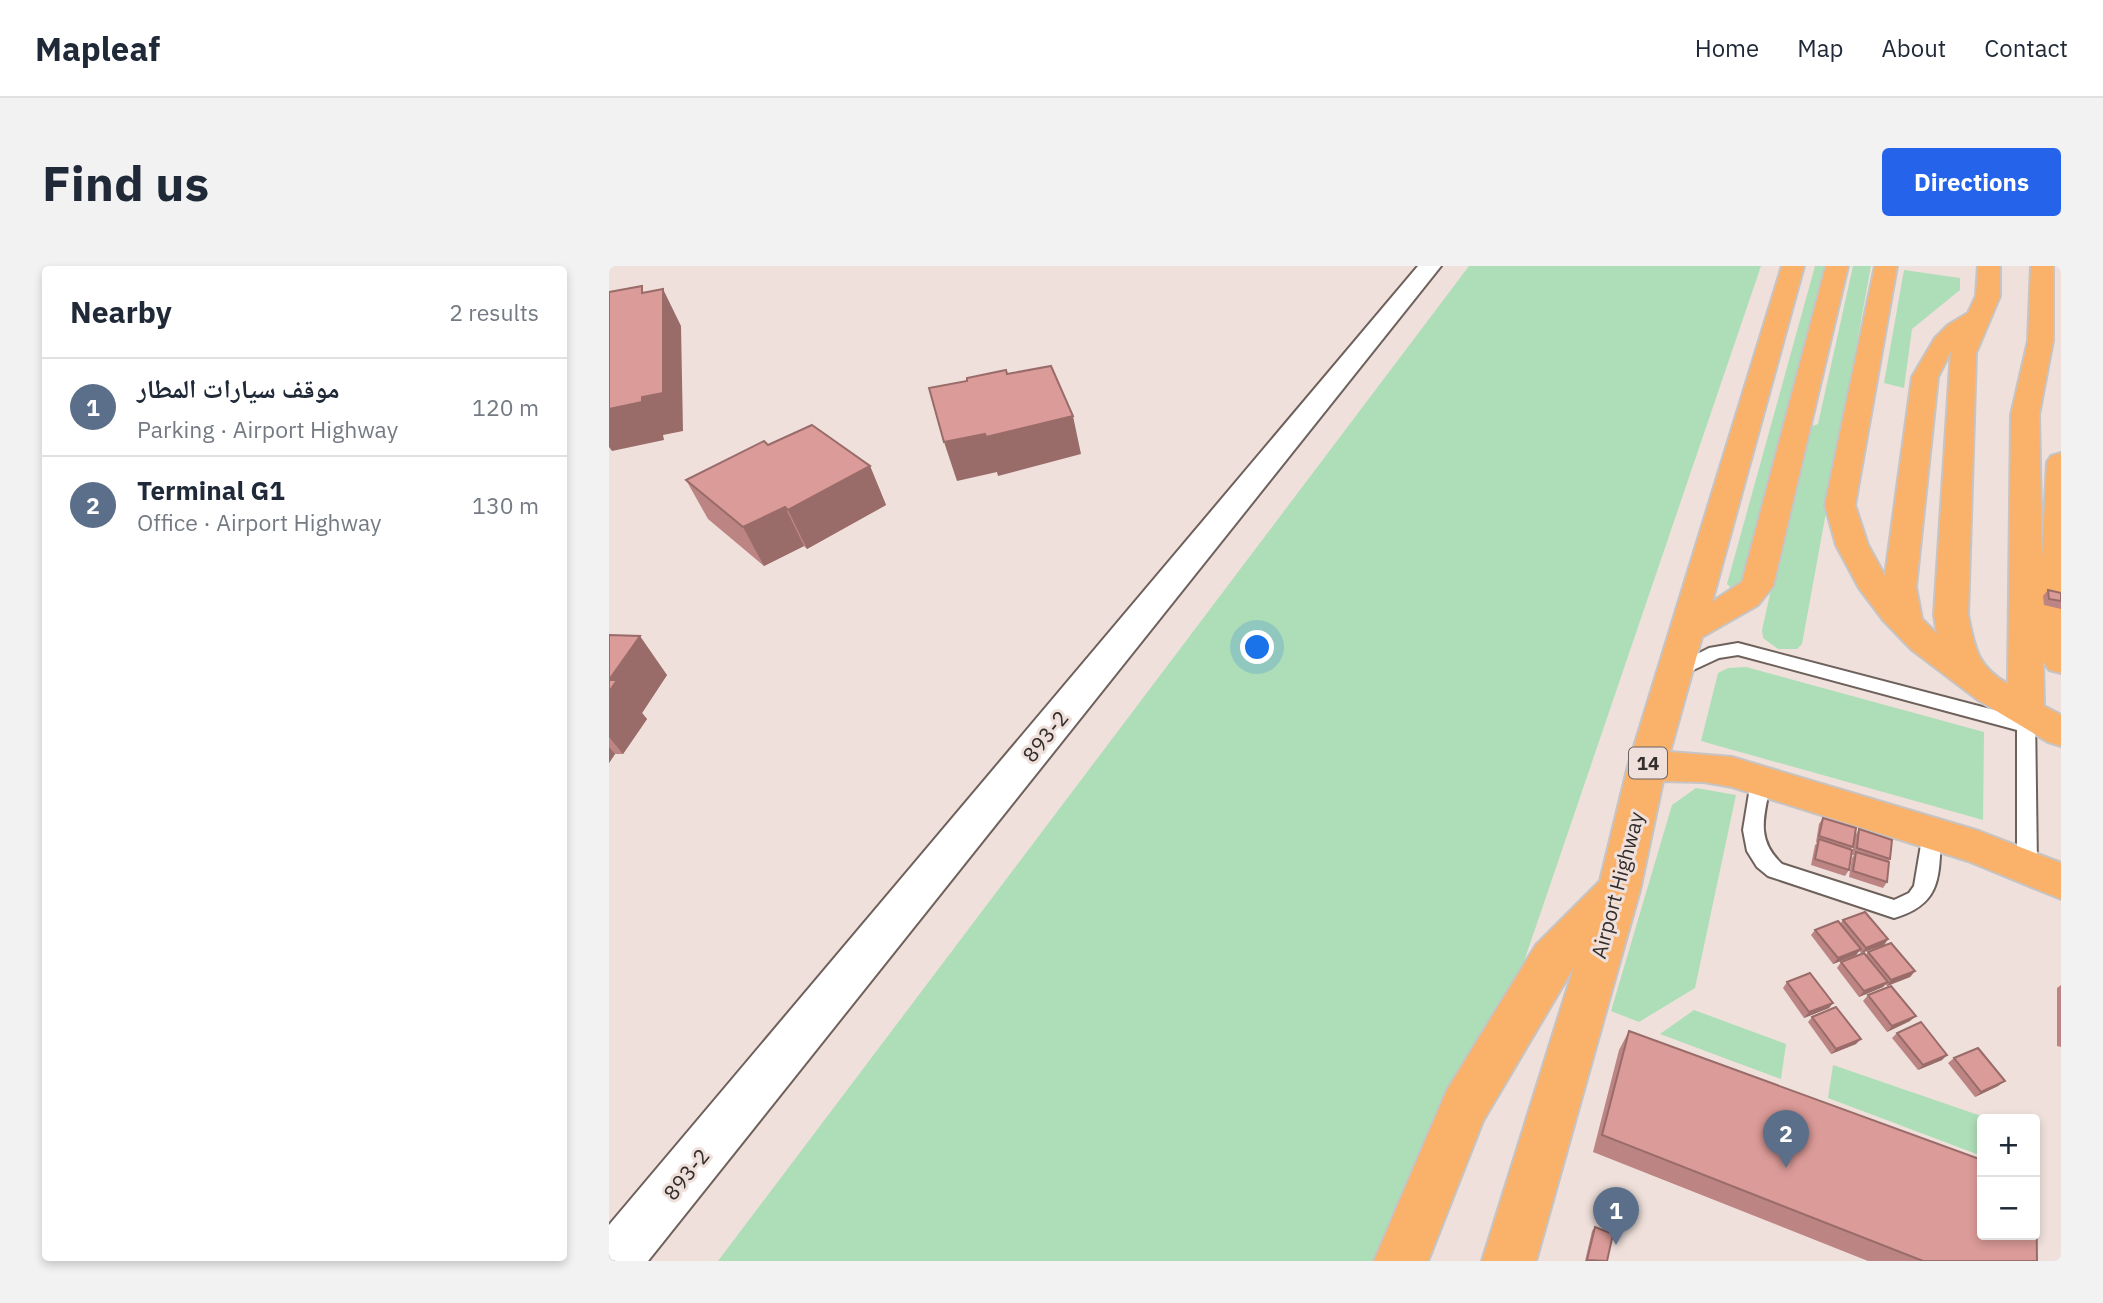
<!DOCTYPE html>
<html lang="en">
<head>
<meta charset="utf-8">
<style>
  :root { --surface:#fff; --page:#f2f2f3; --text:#1f2937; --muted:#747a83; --line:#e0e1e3; --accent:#2563eb }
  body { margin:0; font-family:"IBM Plex Sans","Noto Naskh Arabic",sans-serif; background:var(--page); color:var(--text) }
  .controls { position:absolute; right:21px; bottom:21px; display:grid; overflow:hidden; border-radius:7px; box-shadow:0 4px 10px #0003 }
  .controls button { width:63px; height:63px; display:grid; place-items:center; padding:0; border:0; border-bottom:2px solid var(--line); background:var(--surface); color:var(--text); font:35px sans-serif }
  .you { position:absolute; left:649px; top:382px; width:24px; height:24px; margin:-18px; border:5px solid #fff; border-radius:50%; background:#1a73e8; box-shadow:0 0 0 10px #1a73e833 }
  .badge { display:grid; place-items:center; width:46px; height:46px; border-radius:50%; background:var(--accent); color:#fff; font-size:23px; font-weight:700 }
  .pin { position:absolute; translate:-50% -58px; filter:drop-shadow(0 2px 4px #0008) }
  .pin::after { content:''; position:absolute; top:37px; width:24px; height:21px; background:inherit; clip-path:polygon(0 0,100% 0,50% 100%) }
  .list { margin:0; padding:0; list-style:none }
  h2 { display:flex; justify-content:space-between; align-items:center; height:91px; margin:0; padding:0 28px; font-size:30px }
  h2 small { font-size:23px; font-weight:400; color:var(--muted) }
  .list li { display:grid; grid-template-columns:46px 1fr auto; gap:21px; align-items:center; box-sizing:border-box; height:98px; padding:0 28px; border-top:2px solid var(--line) }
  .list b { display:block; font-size:26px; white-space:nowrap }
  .list p { margin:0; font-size:23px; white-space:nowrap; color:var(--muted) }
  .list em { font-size:23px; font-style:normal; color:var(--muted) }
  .map { position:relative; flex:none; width:1452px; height:995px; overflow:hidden; border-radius:7px }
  header { display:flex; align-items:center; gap:42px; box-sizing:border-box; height:98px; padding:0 35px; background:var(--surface); border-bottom:2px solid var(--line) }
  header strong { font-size:33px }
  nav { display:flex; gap:38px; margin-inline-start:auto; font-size:24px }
  .intro { display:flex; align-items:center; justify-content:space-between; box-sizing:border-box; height:168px; padding:0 42px }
  h1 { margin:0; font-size:49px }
  .button { padding:18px 32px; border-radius:7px; background:var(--accent); color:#fff; font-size:24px; font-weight:700 }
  main { display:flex; gap:42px; padding:0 42px }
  aside { flex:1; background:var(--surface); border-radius:7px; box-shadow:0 4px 10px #0003 }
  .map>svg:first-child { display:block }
  .green { fill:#aedeb7 }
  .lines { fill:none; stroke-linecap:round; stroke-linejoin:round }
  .service-casing { stroke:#6e615c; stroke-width:4 }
  .tertiary-casing { stroke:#6e615c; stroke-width:4 }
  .motorway-casing { stroke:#c6c4c4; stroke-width:4 }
  .service { fill:#fff; fill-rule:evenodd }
  .tertiary { fill:#fff; fill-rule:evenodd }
  .motorway { fill:#fab169; fill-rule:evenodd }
  .wall { fill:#bc8583 }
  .shaded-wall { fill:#996c6a }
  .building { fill:#db9b98; stroke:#996c6a; stroke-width:2 }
  .labels { text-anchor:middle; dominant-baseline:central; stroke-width:6; stroke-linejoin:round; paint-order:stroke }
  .shield { fill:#efe0db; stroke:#6c6360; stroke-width:2 }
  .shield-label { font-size:19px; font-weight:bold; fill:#342e2c }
  .street-label { font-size:21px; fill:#342e2c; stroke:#efe0db }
</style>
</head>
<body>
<header>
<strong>Mapleaf</strong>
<nav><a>Home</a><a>Map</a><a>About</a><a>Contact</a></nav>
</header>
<div class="intro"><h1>Find us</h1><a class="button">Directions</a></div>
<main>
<aside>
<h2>Nearby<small>2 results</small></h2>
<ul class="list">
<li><span class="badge" style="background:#5c6f8a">1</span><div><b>موقف سيارات المطار</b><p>Parking · Airport Highway</p></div><em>120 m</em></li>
<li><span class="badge" style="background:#5c6f8a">2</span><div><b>Terminal G1</b><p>Office · Airport Highway</p></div><em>130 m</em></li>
</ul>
</aside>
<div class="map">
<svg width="1452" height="995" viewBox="0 0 1452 995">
  <rect width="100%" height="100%" fill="#efe0db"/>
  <!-- green -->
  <path class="green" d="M860,0H1152L813,995H109Z
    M1206,0H1216L1134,318L1126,326L1118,318Z
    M1244,0H1262L1193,378L1188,383H1169L1154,372L1153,364L1198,162L1209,158Z
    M1295,4L1351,12V24L1303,63L1295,122L1275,117Z
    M1137,401L1375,466L1374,554L1092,475L1109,407L1119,402Z
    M1087,522L1127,529L1086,722L1030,756L1002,745L1063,539Z
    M1085,744L1177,778L1172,813L1051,768Z
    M1224,799L1381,853H1373V890L1219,832Z"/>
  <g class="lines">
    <!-- service casing -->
    <g class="service-casing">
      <path id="service" d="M1129,377L1408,450L1410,442H1424L1426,447L1428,600L1425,606L1418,609L1411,606L1408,600V464L1129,389L1110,392L1067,412L1058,406L1061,402L1100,382Z
        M1152,507L1159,510L1162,515C1156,548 1145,572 1173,598L1285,634L1300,627L1305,620L1315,561L1322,559L1329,561L1332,567C1330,611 1333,638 1285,652L1159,610L1148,601L1138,585L1134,564L1142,515L1145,510Z"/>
    </g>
    <!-- tertiary casing -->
    <g class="tertiary-casing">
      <path id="tertiary" d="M809,0H832L39,995H0V959Z"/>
    </g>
    <!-- motorway casing -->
    <g class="motorway-casing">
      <path id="motorway" d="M1173,0H1195L1103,336L1133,316L1217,0H1239L1164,320L1149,339L1093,371L1061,486L1123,491L1370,565L1452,597V633L1359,595L1123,521L1095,516L1054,515L1031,624L927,995H873L965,701L874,855L819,995H765L838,824L927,679L991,615L1019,500Z
        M1266,0H1288L1246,239L1259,279L1276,310L1303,111L1326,72L1339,59L1359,47L1367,30L1369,0H1391V30L1367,87L1359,349C1366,383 1368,400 1399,418L1402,149L1419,75L1422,0H1444V75L1430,149L1433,293L1438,196L1442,190L1452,187V407L1440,404L1434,395L1435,440L1452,449V480L1439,476L1369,434L1303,384L1274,354L1250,322L1227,279L1216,239ZM1342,85L1325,349L1328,368L1313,353L1307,321L1329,111Z"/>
    </g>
    <!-- service -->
    <use href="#service" class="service"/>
    <!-- tertiary -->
    <use href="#tertiary" class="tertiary"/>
    <!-- motorway -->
    <use href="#motorway" class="motorway"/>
  </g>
  <!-- wall -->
  <path class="wall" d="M159,179L261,200L277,239L198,283L195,280L155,300L99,253L77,214Z
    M1439,324L1452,327V343L1435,339L1434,330Z
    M0,369L58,409L33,447L38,453L14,488H6L0,497Z
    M1214,552L1244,581L1242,583L1240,604L1236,610L1202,599L1206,579L1208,577L1207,576L1210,558Z
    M1250,563L1281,593L1279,596L1278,616L1274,622L1240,611L1243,592L1245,589H1243L1246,570Z
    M1234,654L1279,673L1275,679L1252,687L1250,685L1247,689L1224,698L1202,669L1206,664L1231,658Z
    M1259,686L1306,705L1301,711L1278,720L1276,718L1274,721L1250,731L1228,702L1232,696L1257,689Z
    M1178,716L1224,737L1220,742L1195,752L1174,722Z
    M1452,719V781L1448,780V722Z
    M1259,729L1301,755L1278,766L1254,735Z
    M1203,751L1247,778L1222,788L1199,756Z
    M1020,765L1428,995H1259L984,886L1010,784Z
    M1288,767L1333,794L1309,804L1283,772Z
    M1345,792L1389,820L1366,831L1339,797Z
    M986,961L998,995H976L983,965Z"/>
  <!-- shaded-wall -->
  <path class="shaded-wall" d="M54,23L72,60L74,165L54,169L55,174L3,185L0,181V143L33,131Z
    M464,150L472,188L389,210L388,206L348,215L335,176Z
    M261,200L277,239L198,283L179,244Z
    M176,241L195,280L155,300L134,261Z
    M31,370L58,409L33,447L38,453L14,488L0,471V414Z
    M0,481L6,488L0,497Z
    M1279,673L1275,679L1252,687L1257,682Z
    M1252,683L1247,689L1224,698L1229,692Z
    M1306,705L1301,711L1278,720L1282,714Z
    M1279,716L1274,721L1250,731L1255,725Z
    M1224,737L1220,742L1195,752L1200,746Z
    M1307,750L1301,755L1278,766L1283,760Z
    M1252,773L1247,778L1222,788L1227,783Z
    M1338,789L1333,794L1309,804L1314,799Z
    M1396,815L1389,820L1366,831L1372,826Z"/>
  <!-- building -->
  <path class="building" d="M33,20V27L54,23V127L33,131V136L0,143V26Z
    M442,100L464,150L377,171L376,168L335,176L320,122L358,115V112L397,104L398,108Z
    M203,159L261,200L179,244L176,241L134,261L77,214L155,175L159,179Z
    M1439,324L1452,327V335L1440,333Z
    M0,369L31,370L0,414H8L0,426Z
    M1214,552L1247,562L1244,581L1210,570Z
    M1250,563L1283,574L1281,593L1248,582Z
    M1210,573L1243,584L1240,604L1206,593Z
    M1247,586L1280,596L1278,616L1244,605Z
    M1256,646L1279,673L1257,682L1234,654Z
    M1229,655L1252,683L1229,692L1206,664Z
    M1282,677L1306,705L1282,714L1259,686Z
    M1255,687L1279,716L1255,725L1232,696Z
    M1201,707L1224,737L1200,746L1178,716Z
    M1282,720L1307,750L1283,760L1259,729Z
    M1227,741L1252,773L1227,783L1203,751Z
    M1312,756L1338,789L1314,799L1288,767Z
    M1020,765L1373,894V969H1426V913H1427L1428,995H1314L993,869Z
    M1369,782L1396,815L1372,826L1345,792Z
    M986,961L1004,968L998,995L978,994Z"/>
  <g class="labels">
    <!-- shield labels -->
    <rect class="shield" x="1020" y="481.5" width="38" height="31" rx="5"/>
    <g class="shield-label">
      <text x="1039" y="497">14</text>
    </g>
    <!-- street labels -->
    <g class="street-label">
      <text transform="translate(436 470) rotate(-51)">893-2</text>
      <text transform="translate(1008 619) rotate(-75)">Airport Highway</text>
      <text transform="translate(77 908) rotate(-51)">893-2</text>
    </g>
  </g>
</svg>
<div class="controls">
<button>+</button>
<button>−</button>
</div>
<div class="you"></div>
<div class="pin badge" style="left:1007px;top:979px;background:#5c6f8a">1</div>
<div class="pin badge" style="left:1177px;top:902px;background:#5c6f8a">2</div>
</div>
</main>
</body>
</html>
